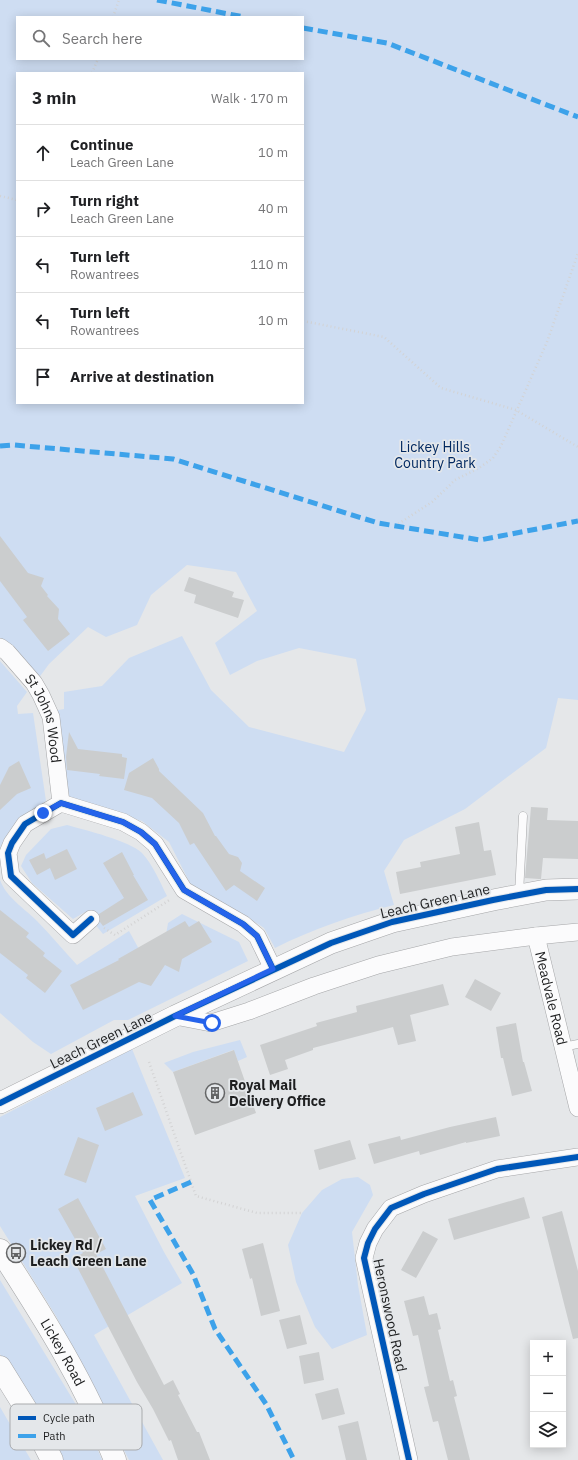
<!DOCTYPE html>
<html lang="en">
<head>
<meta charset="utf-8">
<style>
  :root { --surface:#fff; --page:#f2f2f2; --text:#202124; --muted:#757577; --line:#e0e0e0 }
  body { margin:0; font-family:"IBM Plex Sans",sans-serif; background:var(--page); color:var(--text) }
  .controls { position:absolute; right:12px; bottom:12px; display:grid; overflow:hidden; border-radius:0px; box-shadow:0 2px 10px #0003 }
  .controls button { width:36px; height:36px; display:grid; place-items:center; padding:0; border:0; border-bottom:1px solid var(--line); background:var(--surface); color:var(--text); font:20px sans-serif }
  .stop { position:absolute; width:12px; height:12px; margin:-9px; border:3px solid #2563eb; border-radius:50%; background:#fff }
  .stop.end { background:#2563eb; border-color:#fff; box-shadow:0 1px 4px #0008 }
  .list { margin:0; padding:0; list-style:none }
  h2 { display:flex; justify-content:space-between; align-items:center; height:52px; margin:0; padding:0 16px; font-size:17px }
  h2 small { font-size:13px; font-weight:400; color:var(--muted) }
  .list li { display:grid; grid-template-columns:26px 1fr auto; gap:12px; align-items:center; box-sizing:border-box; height:56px; padding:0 16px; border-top:1px solid var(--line) }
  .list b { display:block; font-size:15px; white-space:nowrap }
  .list p { margin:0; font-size:13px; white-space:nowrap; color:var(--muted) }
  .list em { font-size:13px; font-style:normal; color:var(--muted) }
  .icon { flex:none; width:22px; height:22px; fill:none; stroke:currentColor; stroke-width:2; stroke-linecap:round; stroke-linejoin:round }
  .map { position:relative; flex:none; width:578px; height:1460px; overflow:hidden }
  .search { position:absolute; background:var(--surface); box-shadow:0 2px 10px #0003; left:16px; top:16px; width:288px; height:44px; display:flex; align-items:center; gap:10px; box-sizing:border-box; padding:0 14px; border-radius:0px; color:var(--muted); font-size:15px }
  .panel { position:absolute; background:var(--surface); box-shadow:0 2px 10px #0003; left:16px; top:72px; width:288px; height:332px; border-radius:0px }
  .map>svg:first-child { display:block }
  .green { fill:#ceddf2; fill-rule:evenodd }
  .building { fill:#cbcdce }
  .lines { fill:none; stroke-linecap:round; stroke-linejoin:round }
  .service-casing { stroke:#a5a6a8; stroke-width:9 }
  .minor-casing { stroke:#a5a6a8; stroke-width:18 }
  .tertiary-casing { stroke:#a5a6a8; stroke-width:22 }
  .secondary-casing { stroke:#a5a6a8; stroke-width:23 }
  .path { stroke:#d3d3d4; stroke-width:2.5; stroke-dasharray:1 3; stroke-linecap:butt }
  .service { stroke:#fbfbfc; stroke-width:8 }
  .minor { stroke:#fbfbfc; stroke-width:17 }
  .tertiary { stroke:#fbfbfc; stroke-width:21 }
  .secondary { stroke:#fbfbfc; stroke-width:22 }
  .quiet { stroke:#3da2ea; stroke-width:5; stroke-dasharray:10 5; stroke-linecap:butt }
  .cycleway-casing { stroke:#e4e7ea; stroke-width:8 }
  .cycleway { stroke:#0057b8; stroke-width:6 }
  .route { stroke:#2563eb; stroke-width:5 }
  .labels { text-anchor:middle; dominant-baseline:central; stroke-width:3.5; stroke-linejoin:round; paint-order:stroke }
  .park-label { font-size:14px; fill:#022961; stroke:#e4e7ea }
  .street-label { font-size:14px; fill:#1e1f20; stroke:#e4e7ea }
  .poi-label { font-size:14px; font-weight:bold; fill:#1e1f20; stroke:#e4e7ea; text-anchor:start }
  .key { fill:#e4e7ea; stroke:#a9abad; stroke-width:1 }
  .key-label { font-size:11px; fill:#1e1f20 }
</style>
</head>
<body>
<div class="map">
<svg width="578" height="1460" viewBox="0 0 578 1460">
  <rect width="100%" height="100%" fill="#e5e7e9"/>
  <!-- green -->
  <path class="green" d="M0,0H578V700L558,698L546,748L465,809L404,840L384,871L394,905C353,915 313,929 275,948L264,928L252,920L191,885L169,842L142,821L66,798L53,711L64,709V692L102,686L129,658L182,636L211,690L249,727L344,752L366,710L356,659L299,648L257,661L230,675L215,643L257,611L236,572L187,565L151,595L137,625L106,637L88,627L49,664L38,679L0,642ZM17,17H303V59H17ZM17,73H303V403H17Z
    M0,661L27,692L17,706L18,714L33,713L46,801C28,813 9,828 0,848Z
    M67,825C85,830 130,841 142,853C153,865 160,882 167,896L103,934L85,912L73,919L32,883L21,866L26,855L51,829Z
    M0,880C6,897 24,908 37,921C51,935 63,950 77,965L129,931L140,951L166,935L168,923L182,914L239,942L248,961L128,1020H114L51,1054L33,1042L0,1013Z
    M240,1040L247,1057L238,1061L233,1050L173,1072L164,1063L193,1052Z
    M132,1049L185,1178L135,1196L164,1252L182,1283L94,1335L163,1460H129L56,1316L0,1226V1117Z
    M358,1177L370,1185L373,1195L352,1232L358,1285L367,1335L332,1349L315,1327L296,1282L288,1245L302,1213L322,1190L342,1179Z
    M0,1280L86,1421L102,1460H61L0,1354Z
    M0,1407L31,1460H0Z"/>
  <!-- building -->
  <path class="building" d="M0,536L28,573L44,578L41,586L48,595L47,596L59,609L58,619L70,634L48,651L23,620L27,617L0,581Z
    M189,577L234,592L232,597L244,600L238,618L194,603L196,595L184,591Z
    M69,732L78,749L122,754V757L127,758L124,779L99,776L100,774L67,770L66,757Z
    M153,758L159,769V771L203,813L215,836H216L229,854L238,857L242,863L240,871L265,888L257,901L234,885L226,891L194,843L190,845L179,823L152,798L124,790L129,773Z
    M19,761L31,788L17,794L0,810V785L9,767Z
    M531,807L548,808L547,820L578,821V859L543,858L541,879H539L525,878Z
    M479,822L484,851L491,850L496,875L400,894L396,872L421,867L420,862L460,854L455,827Z
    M67,849L77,869L55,880L50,868L37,875L29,860L44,853L46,859Z
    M122,852L134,875H133L148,900L103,926L100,922L99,914L124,898L103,863Z
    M0,910L29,933L26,937L45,953L43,956L62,971L45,993L26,978L28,975L0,953Z
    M185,921L189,927L199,921L212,942L182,959L179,972L165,965L151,986L139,982L83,1010L70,985L119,960L118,959Z
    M475,979L501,993L491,1011L465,997Z
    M443,984L449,1005L410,1015L416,1041L398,1045L393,1027L313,1048V1050L285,1060L288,1069L270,1075L260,1045L317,1026L316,1023L357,1012L356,1006Z
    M516,1023L523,1062H524L532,1091L512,1096L503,1058H501L496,1027Z
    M234,1050L256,1113L195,1135L173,1072Z
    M133,1092L143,1115L105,1131L96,1108Z
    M496,1117L500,1136L466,1143V1142L420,1155L419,1151L374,1164L368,1144L400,1136L401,1140L450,1127Z
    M78,1137L99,1145L86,1183L64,1175Z
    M350,1140L356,1159L319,1170L314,1150Z
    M524,1197L530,1218L454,1240L448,1219Z
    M78,1198L106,1249L96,1254L164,1385L173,1380L180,1394L178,1395L197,1432H199L210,1460H178L171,1440L169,1441L153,1409L137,1382L73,1259L83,1253L58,1209Z
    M562,1211L578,1271V1338L573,1339L542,1217Z
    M423,1231L438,1239L416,1278L401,1270Z
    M263,1243L280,1311L261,1316L252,1278L250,1279L242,1249Z
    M424,1296L429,1315L437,1313L441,1329L438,1330L450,1381L453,1380L457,1396L454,1397L470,1460H448L438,1421L433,1422L424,1387L429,1386L418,1335L413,1336L404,1301Z
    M300,1315L307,1344L287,1349L279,1320Z
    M319,1352L324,1380L304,1384L299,1356Z
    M338,1388L345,1414L322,1420L315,1394Z
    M358,1421L367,1460H346L338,1426Z"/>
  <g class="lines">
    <!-- service casing -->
    <g class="service-casing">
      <path id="service" d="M519,894L523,816
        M563,1047L578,1044"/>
    </g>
    <!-- minor casing -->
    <g class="minor-casing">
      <g id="minor">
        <path id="s1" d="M0,647L7,652L34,683L41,695L51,717L61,803"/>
        <path d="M91,919L73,935L11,876L8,853L12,843L25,824L61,803L123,822L141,832L155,844L184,890L243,924L257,936L273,969"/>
        <path id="s2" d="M536,936L578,1108"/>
        <path d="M175,1016L211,1023L249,1011L314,986L378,965L452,947L536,936L578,932"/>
        <path d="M409,1460L364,1258L368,1243L375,1229L391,1208L424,1194L497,1169L578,1157"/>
      </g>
    </g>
    <!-- tertiary casing -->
    <g class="tertiary-casing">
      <path id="tertiary" d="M0,1103L175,1016L331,943L392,922L493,900L546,890L578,889"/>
    </g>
    <!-- secondary casing -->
    <g class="secondary-casing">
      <g id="secondary">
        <path id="s3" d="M0,1250C44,1318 86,1384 115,1460"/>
        <path d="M0,1367L26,1409L52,1460"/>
      </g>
    </g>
    <!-- path -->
    <path class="path" d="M113,17L119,0
      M92,73L98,59
      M0,196L17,200
      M303,321L384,337L441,388L516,410L578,447
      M395,526L432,502L455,480L479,468L493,458L501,446L547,342L578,253
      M104,928L115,935L171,899
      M149,1062L196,1196L257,1213H302"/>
    <!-- service -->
    <use href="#service" class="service"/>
    <!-- minor -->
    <use href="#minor" class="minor"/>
    <!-- tertiary -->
    <use href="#tertiary" class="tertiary"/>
    <!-- secondary -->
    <use href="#secondary" class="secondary"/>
    <!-- quiet -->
    <path class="quiet" d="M157,0L244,17
      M303,28L387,43L578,117
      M0,446L14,445L173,459L378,523L480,540L578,521
      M191,1182L150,1200L193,1274L215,1329L266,1404L294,1460"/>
    <!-- cycleway casing -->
    <g class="cycleway-casing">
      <path id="cycleway" d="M91,919L73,935L11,876L8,853L12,843L25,824L61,803L123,822L141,832L155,844L184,890L243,924L257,936L273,969
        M0,1103L175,1016L331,943L392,922L493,900L546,890L578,889
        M409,1460L364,1258L368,1243L375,1229L391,1208L424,1194L497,1169L578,1157"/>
    </g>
    <!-- cycleway -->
    <use href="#cycleway" class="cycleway"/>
  </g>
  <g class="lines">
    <!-- route -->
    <path class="route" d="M43,813L61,803L123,822L141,832L155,844L184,890L243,924L257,936L273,969L175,1016L212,1023"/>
  </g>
  <!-- icons -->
  <defs>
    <g id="building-ring" transform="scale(1)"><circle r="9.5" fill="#e4e7ea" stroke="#646566" stroke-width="1.5"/><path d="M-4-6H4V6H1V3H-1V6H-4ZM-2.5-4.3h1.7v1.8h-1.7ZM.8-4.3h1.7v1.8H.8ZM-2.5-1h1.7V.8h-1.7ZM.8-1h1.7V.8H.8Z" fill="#646566"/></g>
    <g id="bus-ring" transform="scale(1)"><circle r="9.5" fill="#e4e7ea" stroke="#646566" stroke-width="1.5"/><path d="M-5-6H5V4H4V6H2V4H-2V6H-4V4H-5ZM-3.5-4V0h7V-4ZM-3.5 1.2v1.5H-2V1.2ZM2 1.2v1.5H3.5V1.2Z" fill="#646566"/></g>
  </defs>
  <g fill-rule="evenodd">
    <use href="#building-ring" x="215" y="1093"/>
    <use href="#bus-ring" x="16" y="1253"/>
  </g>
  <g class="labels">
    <!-- park labels -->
    <g class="park-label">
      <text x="435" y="447">Lickey Hills<tspan x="435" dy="16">Country Park</tspan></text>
    </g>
    <!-- street labels -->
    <g class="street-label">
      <text stroke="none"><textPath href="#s1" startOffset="87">St Johns Wood</textPath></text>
      <text transform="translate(435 901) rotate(-13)">Leach Green Lane</text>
      <text stroke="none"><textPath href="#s2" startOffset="64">Meadvale Road</textPath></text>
      <text transform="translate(101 1040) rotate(-26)">Leach Green Lane</text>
      <text transform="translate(390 1315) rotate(78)">Heronswood Road</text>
      <text stroke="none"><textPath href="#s3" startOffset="120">Lickey Road</textPath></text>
    </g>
    <!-- poi labels -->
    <g class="poi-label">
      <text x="229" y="1085">Royal Mail<tspan x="229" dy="16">Delivery Office</tspan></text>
      <text x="30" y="1245">Lickey Rd /<tspan x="30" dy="16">Leach Green Lane</tspan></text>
    </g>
  </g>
  <!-- legend -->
  <rect x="10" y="1404" width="132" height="46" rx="6" class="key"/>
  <rect x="18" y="1416" width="18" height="4" fill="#0057b8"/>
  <rect x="18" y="1434" width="18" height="4" fill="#3da2ea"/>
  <g class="key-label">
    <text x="43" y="1422">Cycle path</text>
    <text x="43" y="1440">Path</text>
  </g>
</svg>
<div class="controls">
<button>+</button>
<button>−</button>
<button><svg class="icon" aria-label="layers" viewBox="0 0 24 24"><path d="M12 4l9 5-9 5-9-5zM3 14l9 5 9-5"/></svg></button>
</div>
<div class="stop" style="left:212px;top:1023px"></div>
<div class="stop end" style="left:43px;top:813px"></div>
<div class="search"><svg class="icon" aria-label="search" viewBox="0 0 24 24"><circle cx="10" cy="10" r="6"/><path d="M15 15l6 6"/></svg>Search here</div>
<section class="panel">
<h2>3 min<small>Walk · 170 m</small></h2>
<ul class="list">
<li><svg class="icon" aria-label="ahead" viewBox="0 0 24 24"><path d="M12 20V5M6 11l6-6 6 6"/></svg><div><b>Continue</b><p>Leach Green Lane</p></div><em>10 m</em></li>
<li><svg class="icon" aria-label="right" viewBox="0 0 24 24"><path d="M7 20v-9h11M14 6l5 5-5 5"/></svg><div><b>Turn right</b><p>Leach Green Lane</p></div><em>40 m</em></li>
<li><svg class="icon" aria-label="left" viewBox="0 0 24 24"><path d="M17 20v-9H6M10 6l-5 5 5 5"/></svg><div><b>Turn left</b><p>Rowantrees</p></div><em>110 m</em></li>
<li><svg class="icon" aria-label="left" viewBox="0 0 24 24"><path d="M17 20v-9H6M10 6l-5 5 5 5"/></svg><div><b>Turn left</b><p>Rowantrees</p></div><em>10 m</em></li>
<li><svg class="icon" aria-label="arrive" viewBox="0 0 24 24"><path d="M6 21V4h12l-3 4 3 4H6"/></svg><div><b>Arrive at destination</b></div></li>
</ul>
</section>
</div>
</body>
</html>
